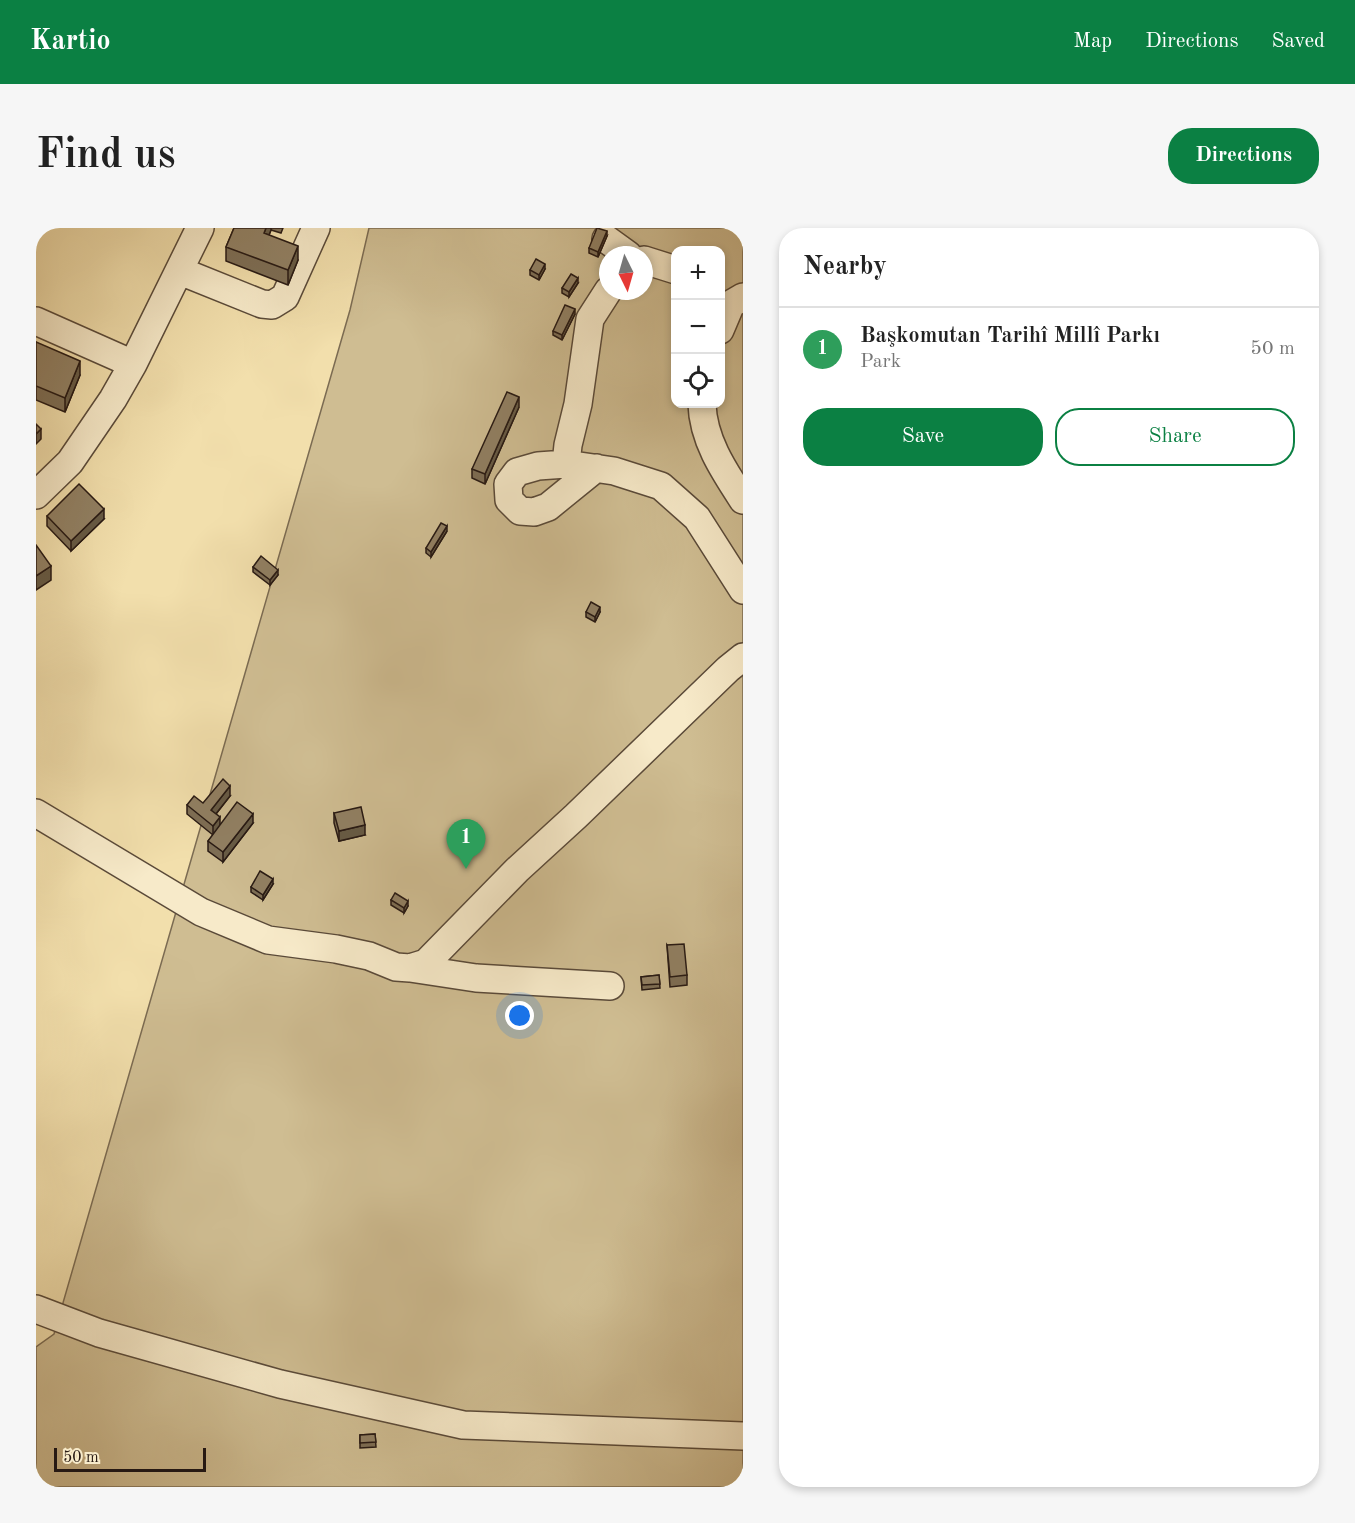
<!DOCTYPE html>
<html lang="en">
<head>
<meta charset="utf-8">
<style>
  :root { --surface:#fff; --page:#f6f6f6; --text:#222; --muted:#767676; --line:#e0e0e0; --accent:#0b8043 }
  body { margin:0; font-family:"Old Standard TT",serif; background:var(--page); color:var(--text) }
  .controls { position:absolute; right:18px; top:18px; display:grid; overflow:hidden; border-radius:12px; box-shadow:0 3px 9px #0003 }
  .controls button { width:54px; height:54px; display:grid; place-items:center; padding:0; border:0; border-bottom:2px solid var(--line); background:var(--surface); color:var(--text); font:30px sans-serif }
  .compass { position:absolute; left:563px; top:18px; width:54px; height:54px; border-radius:50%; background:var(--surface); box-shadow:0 3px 9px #0003; rotate:175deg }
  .scale { position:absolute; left:18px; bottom:15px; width:152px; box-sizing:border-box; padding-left:6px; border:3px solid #271913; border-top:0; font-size:16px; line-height:21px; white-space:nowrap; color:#271913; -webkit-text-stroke:4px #f7eac9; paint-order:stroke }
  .you { position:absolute; left:484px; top:788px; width:21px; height:21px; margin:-15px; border:4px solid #fff; border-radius:50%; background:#1a73e8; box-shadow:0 0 0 9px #1a73e833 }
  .badge { display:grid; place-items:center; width:39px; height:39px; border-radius:50%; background:var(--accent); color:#fff; font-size:20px; font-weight:700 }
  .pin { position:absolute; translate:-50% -50px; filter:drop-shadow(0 2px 3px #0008) }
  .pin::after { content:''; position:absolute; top:32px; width:21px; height:18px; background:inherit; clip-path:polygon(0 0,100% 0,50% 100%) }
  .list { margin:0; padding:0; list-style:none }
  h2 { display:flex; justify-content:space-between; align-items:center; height:78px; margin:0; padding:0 24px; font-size:26px }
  h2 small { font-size:20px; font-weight:400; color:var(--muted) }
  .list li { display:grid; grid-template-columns:39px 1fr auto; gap:18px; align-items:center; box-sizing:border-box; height:84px; padding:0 24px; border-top:2px solid var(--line) }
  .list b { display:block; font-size:22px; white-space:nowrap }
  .list p { margin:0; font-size:20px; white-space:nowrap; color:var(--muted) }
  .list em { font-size:20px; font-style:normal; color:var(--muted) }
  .actions { display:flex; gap:12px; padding:18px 24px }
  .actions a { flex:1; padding:14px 0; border:2px solid var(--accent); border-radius:24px; text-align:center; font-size:21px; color:var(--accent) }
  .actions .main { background:var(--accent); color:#fff }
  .icon { flex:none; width:33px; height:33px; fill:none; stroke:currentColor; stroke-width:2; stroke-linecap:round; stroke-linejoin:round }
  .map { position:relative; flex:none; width:707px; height:1259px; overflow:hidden; border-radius:24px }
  header { display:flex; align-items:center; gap:36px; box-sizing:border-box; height:84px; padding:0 30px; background:var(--accent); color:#fff }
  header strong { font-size:28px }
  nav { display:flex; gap:33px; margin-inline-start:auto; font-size:21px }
  .intro { display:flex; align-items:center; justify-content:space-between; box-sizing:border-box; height:144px; padding:0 36px }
  h1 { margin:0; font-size:42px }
  .button { padding:15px 27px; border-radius:24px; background:var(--accent); color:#fff; font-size:21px; font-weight:700 }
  main { display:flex; gap:36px; padding:0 36px }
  aside { flex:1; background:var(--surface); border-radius:24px; box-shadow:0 3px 9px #0003 }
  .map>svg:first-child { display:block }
  .green { fill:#cfbd92; stroke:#7b6b52; stroke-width:1.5; fill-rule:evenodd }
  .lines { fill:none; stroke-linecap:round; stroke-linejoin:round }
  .minor-casing { stroke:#5a4a39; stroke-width:30 }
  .minor { stroke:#f7eac9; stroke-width:27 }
  .wall { fill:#7d6e55; stroke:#271913; stroke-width:1.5 }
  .shaded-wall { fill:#665a45; stroke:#271913; stroke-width:1.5 }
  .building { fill:#918063; stroke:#271913; stroke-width:1.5 }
</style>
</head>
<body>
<header>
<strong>Kartio</strong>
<nav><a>Map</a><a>Directions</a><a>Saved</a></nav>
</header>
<div class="intro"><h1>Find us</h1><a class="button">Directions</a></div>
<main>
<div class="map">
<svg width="707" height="1259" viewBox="0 0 707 1259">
  <rect width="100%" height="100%" fill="#f2dfac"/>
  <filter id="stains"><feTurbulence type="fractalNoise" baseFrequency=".00333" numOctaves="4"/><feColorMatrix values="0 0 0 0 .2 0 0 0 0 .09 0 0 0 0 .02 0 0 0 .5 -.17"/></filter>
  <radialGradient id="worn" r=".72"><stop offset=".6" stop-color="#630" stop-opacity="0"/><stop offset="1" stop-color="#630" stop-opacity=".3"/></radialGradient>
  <!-- green -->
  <path class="green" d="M333,0H707V1259H0V1119L18,1106L314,82ZM640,22H684V176H640ZM572,27H608V63H572Z"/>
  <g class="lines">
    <!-- minor casing -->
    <g class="minor-casing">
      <path id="minor" d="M570,11L592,27
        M608,32L640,42
        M144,43L226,76L236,77L249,69L280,0
        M0,93L97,136
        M684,102L695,76L707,69
        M666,176C667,212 688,243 707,272
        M530,236L532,217L542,176L554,91L572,63
        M560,240L512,279L498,284L484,283L473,272L472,256L481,244L502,238L530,236L578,243L625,258L661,290L707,362
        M0,267L34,234L77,171L97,136L164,0
        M0,585L165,684L232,712L300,721L333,728L360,739L374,740L390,735L481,642L540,588L692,441L707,429
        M374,740L440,750L574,758
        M0,1081L63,1105L244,1156L427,1197L707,1208"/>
    </g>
    <!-- minor -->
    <use href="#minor" class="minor"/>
  </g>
  <!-- wall -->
  <path class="wall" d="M198,0H247L245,5L235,2L233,7L262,32L252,57L190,33V19Z
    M571,8L562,29L553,25V20Z
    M509,41L503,52L494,47V42Z
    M542,55L533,69L526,65V60Z
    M539,86L526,112L517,107V103Z
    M0,114L44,147L29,184L0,172Z
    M483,179L449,256L436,250V241Z
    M11,288L68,291L35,323L11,298Z
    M411,303L395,329L390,325V320Z
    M217,339L242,347L234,357L217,344Z
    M550,384H564L559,394L550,389Z
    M194,568L180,586L184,597L217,595L187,634L172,623V613L177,607L151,586V577L167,575Z
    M298,585L329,607L303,613L298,595Z
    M237,656L227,672L215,664V659Z
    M355,672L372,678L368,685L355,677Z
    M631,717L651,747V757L634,759Z
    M623,747L624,760L606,762L605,749Z
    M339,1206L340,1219L324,1220V1207Z"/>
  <!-- shaded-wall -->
  <path class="shaded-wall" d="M230,0H235V2L228,19V5Z
    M571,3V8L562,29V24Z
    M262,18V32L252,57V42Z
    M509,36V41L503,52V47Z
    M542,50V55L533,69V64Z
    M539,81V86L526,112V107Z
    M44,133V147L29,184V170Z
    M483,169V179L449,256V246Z
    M5,201V211L0,216V206Z
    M68,281V291L35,323V313Z
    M411,298V303L395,329V324Z
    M15,338V352L0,362V348Z
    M242,342V347L234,357V352Z
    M564,379V384L559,394V389Z
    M194,558V568L175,592V582Z
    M217,586V595L187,634V624Z
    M184,589V599L177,607V598Z
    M329,597V607L303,613V603Z
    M237,651V656L227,672V667Z
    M372,673V678L368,685V680Z"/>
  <!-- building -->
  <path class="building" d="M198,0H230L228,5L262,18L252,42L190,19Z
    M561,0L571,3L562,24L553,20Z
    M500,31L509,36L503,47L494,42Z
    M535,46L542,50L533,64L526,60Z
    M529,77L539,81L526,107L517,103Z
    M0,114L44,133L29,170L0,158Z
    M471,164L483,169L449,246L436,241Z
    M0,196L5,201L0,206Z
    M43,256L68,281L35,313L11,288Z
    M405,295L411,298L395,324L390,320Z
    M0,317L15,338L0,348Z
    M225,328L242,342L234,352L217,339Z
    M555,374L564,379L559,389L550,384Z
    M187,551L194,558L175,582L184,589L177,598L151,577L158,568L167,575Z
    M201,574L217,586L187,624L172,613Z
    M325,579L329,597L303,603L298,585Z
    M224,643L237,651L227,667L215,659Z
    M359,665L372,673L368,680L355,672Z
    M648,716L651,747L634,749L631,717Z
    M623,747L624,756L606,757L605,749Z
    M339,1206L340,1214L324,1215V1207Z"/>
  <rect width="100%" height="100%" filter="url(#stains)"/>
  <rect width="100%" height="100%" fill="url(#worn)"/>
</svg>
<div class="controls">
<button>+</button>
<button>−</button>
<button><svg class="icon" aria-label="locate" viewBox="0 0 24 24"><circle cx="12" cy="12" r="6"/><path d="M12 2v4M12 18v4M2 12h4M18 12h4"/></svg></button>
</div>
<svg class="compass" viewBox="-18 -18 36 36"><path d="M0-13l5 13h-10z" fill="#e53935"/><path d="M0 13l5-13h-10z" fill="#767676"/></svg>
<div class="scale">50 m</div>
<div class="you"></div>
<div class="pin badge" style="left:430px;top:641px;background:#2e9e5b">1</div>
</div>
<aside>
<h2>Nearby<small></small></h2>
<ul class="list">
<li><span class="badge" style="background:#2e9e5b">1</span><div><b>Başkomutan Tarihî Millî Parkı</b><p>Park</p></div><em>50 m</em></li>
</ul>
<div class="actions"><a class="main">Save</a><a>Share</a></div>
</aside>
</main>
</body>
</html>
